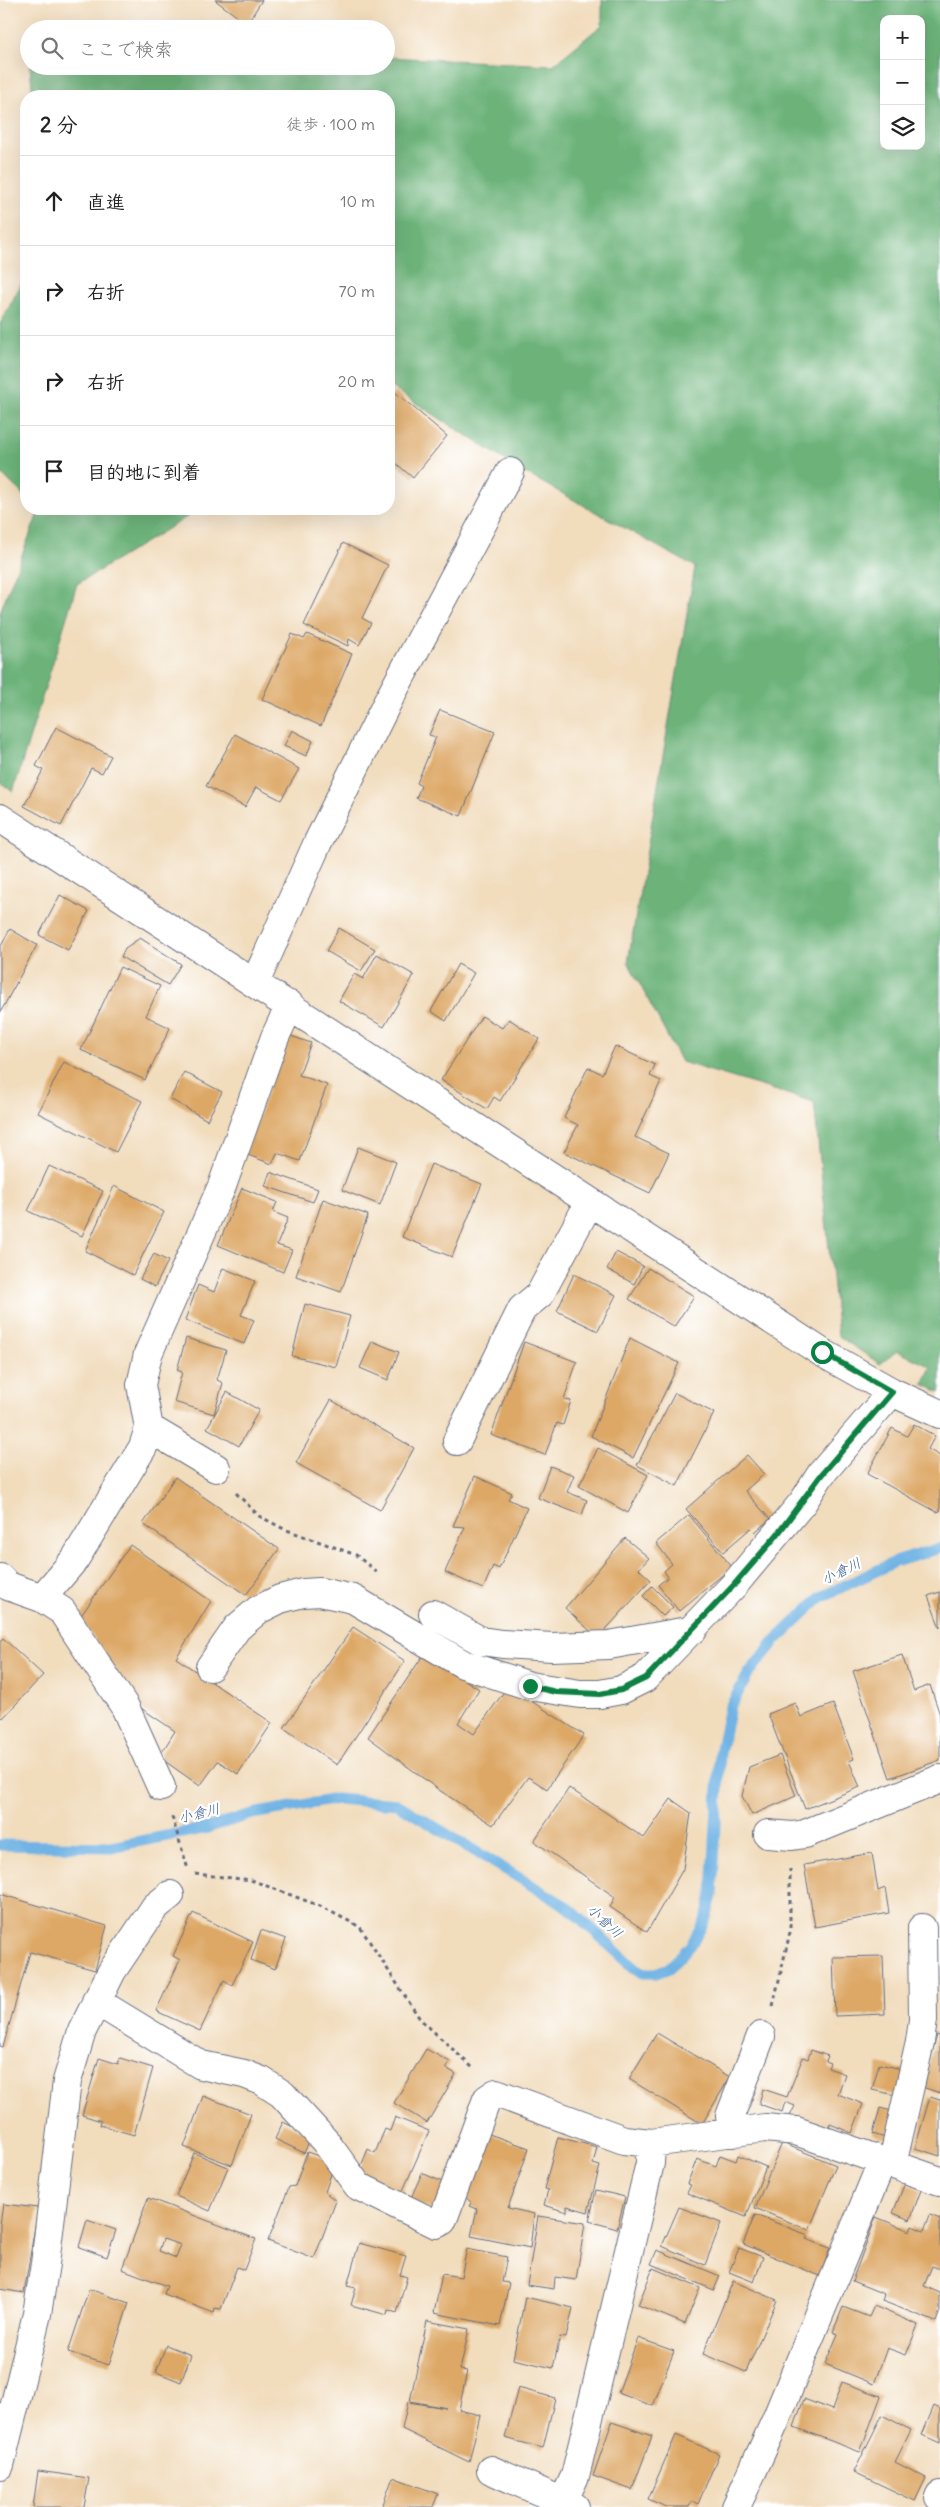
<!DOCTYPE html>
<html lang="ja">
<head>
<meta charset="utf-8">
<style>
  :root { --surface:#fff; --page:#f2f2f2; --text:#222; --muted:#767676; --line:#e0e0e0 }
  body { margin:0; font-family:Delius,"Klee One",sans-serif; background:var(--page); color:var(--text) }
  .controls { position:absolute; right:15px; top:15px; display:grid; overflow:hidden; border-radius:10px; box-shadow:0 5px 20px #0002 }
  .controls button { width:45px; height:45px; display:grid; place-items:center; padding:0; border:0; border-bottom:1px solid var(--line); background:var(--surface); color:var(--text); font:25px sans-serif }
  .stop { position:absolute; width:15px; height:15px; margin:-11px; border:4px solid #0b8043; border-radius:50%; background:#fff }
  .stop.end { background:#0b8043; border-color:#fff; box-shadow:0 1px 5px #0008 }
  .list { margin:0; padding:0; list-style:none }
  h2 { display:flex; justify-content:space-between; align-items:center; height:65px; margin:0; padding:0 20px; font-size:21px }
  h2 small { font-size:16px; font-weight:400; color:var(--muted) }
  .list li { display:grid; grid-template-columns:32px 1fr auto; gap:15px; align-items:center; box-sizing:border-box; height:90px; padding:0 20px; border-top:1px solid var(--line) }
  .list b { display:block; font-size:19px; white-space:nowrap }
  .list em { font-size:16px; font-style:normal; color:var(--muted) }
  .icon { flex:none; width:28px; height:28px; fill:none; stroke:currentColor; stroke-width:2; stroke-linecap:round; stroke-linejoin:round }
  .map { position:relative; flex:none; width:940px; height:2507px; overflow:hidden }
  .search { position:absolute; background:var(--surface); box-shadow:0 5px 20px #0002; left:20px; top:20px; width:375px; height:55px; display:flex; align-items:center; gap:12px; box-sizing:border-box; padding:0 18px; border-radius:28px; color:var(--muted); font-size:19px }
  .panel { position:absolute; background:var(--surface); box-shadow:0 5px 20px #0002; left:20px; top:90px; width:375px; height:425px; border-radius:20px }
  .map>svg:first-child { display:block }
  .forest { fill:#6cb279; stroke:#44706c; fill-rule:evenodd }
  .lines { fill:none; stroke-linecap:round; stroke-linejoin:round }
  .stream { stroke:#6fb3e4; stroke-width:11 }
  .building { fill:#dda866; fill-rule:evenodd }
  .minor-casing { stroke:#666c7f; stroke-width:30 }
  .path { stroke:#666c7f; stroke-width:3; stroke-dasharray:4 4; stroke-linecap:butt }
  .minor { stroke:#fff; stroke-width:28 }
  .route { stroke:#0b8043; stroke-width:6 }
  .labels { text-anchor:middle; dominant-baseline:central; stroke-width:4.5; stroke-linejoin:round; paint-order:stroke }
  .water-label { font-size:14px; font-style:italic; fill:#385d8d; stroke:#fff }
</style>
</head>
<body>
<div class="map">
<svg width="940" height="2507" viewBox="0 0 940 2507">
  <rect width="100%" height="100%" fill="#fff"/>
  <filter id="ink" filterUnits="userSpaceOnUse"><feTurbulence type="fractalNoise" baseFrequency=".02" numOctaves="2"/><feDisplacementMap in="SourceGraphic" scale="10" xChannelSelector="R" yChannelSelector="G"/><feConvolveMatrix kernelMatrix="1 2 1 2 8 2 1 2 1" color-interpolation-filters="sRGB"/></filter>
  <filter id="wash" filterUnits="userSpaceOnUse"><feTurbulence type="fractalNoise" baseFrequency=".0096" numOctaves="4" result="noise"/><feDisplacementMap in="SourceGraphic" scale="20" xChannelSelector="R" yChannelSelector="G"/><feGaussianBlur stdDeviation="1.12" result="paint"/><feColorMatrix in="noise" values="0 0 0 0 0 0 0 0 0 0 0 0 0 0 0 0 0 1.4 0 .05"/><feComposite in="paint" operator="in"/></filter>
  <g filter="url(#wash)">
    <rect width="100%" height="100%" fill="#f1dcbc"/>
    <!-- forest -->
    <path class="forest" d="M602,0H940V1392L923,1384L931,1367L897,1351L880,1364L838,1336L814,1102L681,1062L628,962L695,567L527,474L389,386V96H33L30,66H386V57L553,65L602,25ZM884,19H921V146H884Z
      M26,275V498L0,472V324Z
      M37,509H200L77,584L13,792L0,782V612L39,511Z"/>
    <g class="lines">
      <!-- stream -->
      <path class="stream" d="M0,1845L111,1847L207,1828L252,1814L337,1799L397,1804L569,1908L633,1967L643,1973H656L669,1968L691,1945L705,1921L712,1896L720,1753L730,1707L749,1673L775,1641L821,1597L895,1562L940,1548"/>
    </g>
    <g id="blocks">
      <!-- building -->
      <path class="building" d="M215,0H262L247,24Z
        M395,392L447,436L413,478L389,457V399Z
        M343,543L388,565L362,618L371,623L359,645L349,639L348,646L304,625Z
        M292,634L304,639L307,634L352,654L321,726L262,699Z
        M440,710L495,732L461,816L416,798L421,786L417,783L436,737L429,735Z
        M56,727L111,756L102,773L91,768L61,826L24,806L43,770L36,766Z
        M292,730L313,741L306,756L284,746Z
        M235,734L299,769L281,800L256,787L245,807L206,786Z
        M60,895L89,911L68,950L39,935Z
        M339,928L375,949L361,971L326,951Z
        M10,929L37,945L0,1013V948Z
        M140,938L181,964L168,985L121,957L125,948Z
        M377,954L414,975L384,1027L339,1001L354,974L363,979Z
        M458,964L474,973L446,1021L431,1011Z
        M120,967L160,986L146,1016L170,1028L145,1080L81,1050Z
        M482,1016L502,1028L509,1019L539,1039L500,1101L494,1097L487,1109L441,1080Z
        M288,1035L311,1043L299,1075L327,1085L300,1161L277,1153L272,1164L245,1154Z
        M615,1046L655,1065L650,1076L661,1081L635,1137L669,1153L650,1193L564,1152L578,1125L564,1118L588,1067L602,1074Z
        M64,1062L142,1101L116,1152L38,1113Z
        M184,1072L222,1092L207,1120L170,1099Z
        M358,1147L396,1162L380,1205L342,1190Z
        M431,1164L482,1184L452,1257L402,1237Z
        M49,1166L103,1191L82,1236L28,1211Z
        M270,1172L318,1189L313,1202L265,1186Z
        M114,1186L164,1212L133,1275L85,1251Z
        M242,1188L277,1202L273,1212L288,1218L277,1245L292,1250L283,1272L218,1245Z
        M323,1199L368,1215L341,1292L296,1276Z
        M616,1252L643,1266L634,1284L607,1269Z
        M154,1254L168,1261L155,1287L140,1279Z
        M223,1268L255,1281L241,1315L254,1320L244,1344L185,1320L198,1285L214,1292Z
        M648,1268L694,1296L674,1327L629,1299Z
        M574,1274L616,1295L598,1331L557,1311Z
        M305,1304L350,1316L336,1367L292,1356Z
        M186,1338L226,1350L217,1380L223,1383L214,1414L174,1402L182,1372L177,1370Z
        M630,1338L679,1363L633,1458L591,1436Z
        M372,1341L399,1352L388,1380L360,1368Z
        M524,1342L577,1362L564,1399L571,1401L563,1425L557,1423L545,1455L491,1435Z
        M227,1392L259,1410L239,1446L207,1428Z
        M675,1393L714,1413L677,1486L637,1465Z
        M331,1400L414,1448L380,1510L296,1463Z
        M914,1424L935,1436L928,1449L940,1456V1511L937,1512L867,1474L892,1428L907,1436Z
        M598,1448L648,1475L628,1513L579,1486Z
        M747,1455L764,1474L745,1491L770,1519L755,1532L751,1528L723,1552L686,1509Z
        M550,1466L574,1475L567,1492L587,1500L582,1515L538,1498Z
        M475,1476L512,1493L508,1499L527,1508L499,1569L493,1566L483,1589L445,1572L465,1527L453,1526Z
        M175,1477L279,1549L246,1595L143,1524Z
        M689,1515L732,1567L679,1611L658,1585L668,1577L664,1571L672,1564L656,1543Z
        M625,1538L649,1558L639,1569L651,1580L598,1638L565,1608Z
        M130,1545L211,1601L176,1658L272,1723L238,1774L218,1761L200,1786L159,1757L175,1731L138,1706L80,1617Z
        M652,1586L673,1607L663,1616L643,1596Z
        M940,1592V1628L928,1596Z
        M353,1627L405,1661L337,1765L284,1728Z
        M3,1638L43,1675L3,1718L0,1715V1642Z
        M424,1654L479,1689L458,1723L474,1734L508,1686L584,1735L547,1789L528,1777L493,1825L439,1790L368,1737Z
        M902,1655L914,1691L930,1685L940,1715V1760L890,1778L853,1671Z
        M795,1703L801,1717L833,1704L854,1759L849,1761L860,1787L805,1809L768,1714Z
        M780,1755L796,1796L752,1815L742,1796L749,1767Z
        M569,1788L644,1838L671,1799L691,1813L683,1869L647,1932L610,1907L615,1897L534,1841Z
        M872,1853L878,1891L885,1888L889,1913L815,1927L804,1865Z
        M0,1894L107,1926L95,1970L30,1952L3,2047L0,2046Z
        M193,1913L253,1942L232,1985L224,1980L200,2031L156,2011L180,1960L173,1956Z
        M261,1930L286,1939L275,1969L251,1960Z
        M883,1956L885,2014L835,2016L833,1957Z
        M657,2033L730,2077L702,2124L629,2079Z
        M937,2035L940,2036V2093L922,2087Z
        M426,2049L450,2062L446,2068L456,2074L427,2123L394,2103Z
        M811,2050L828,2056L826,2061L830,2063L828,2068L845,2074L838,2094L863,2104L852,2133L830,2124L828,2130L790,2116L795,2106L785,2102L782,2112L759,2104L763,2089L787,2097L803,2057L808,2059Z
        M99,2058L118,2064L120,2058L153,2068L134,2135L100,2125L101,2121L82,2115Z
        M879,2064L906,2070L900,2096L872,2090Z
        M203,2096L251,2114L232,2165L184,2147Z
        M930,2097L940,2100V2156L915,2148Z
        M880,2108L896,2112L888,2139L873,2134Z
        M395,2117L429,2131L401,2195L357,2176L368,2149L375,2153L385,2129L390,2131Z
        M283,2122L312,2136L304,2153L275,2139Z
        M486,2133L529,2148L508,2208L534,2214L530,2248L471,2236L477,2209L470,2206L472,2203L464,2196Z
        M558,2137L597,2147L593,2164L600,2166L588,2212L567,2206V2212L544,2205L548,2190L544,2189Z
        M782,2143L836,2165L809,2230L755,2208Z
        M307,2152L335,2162L325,2192L336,2201L314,2259L268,2241L289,2187L295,2186Z
        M194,2153L228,2167L210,2211L176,2196Z
        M720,2155L736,2161L738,2155L766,2167L746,2217L687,2193L691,2185L687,2184L697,2159L716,2166Z
        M422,2173L447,2184L435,2211L410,2200Z
        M905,2183L921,2190L910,2220L893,2213Z
        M596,2190L625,2197L617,2229L589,2221Z
        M148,2198L256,2239L244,2270L237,2267L221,2309L215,2308L214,2313L164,2294L167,2286L122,2269ZM163,2239L181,2245L176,2258L159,2251Z
        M3,2204L38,2208L24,2293L0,2289V2225Z
        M679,2207L721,2223L705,2265L662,2246Z
        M755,2215L808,2235L806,2239L830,2248L820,2276L743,2244Z
        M930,2215L940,2219V2269L932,2266L924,2286L940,2293V2311L936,2322L882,2301L884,2294L852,2281L876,2217L910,2231L912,2226L924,2231Z
        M538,2216L585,2223L576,2280L555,2277L554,2289L527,2285Z
        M87,2220L116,2230L107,2257L79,2247Z
        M359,2243L406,2256L400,2275L407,2277L397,2313L388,2310L387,2315L351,2305L356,2288L347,2286Z
        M739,2248L763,2257L754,2282L729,2272Z
        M467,2249L507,2257L502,2282L509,2283L500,2326L434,2313L442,2274L461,2277Z
        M657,2250L720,2276L714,2290L651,2264Z
        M653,2268L700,2288L685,2324L638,2305Z
        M733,2281L777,2300L746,2372L703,2354Z
        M89,2289L129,2303L109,2365L68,2352Z
        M525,2297L573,2308L566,2338L560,2337L553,2368L513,2359Z
        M874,2306L918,2325L906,2355L887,2348L874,2384L825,2364L838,2334L833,2332L843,2307L869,2317Z
        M427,2321L469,2329L460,2370L467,2371L459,2410L480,2415L469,2462L402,2429L408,2402L446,2408L410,2401Z
        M638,2338L674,2351L653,2406L618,2393Z
        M166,2345L191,2355L181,2382L156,2372Z
        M842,2382L881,2396L860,2452L794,2427L804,2399L832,2410Z
        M518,2388L555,2398L543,2448L505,2438Z
        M934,2406L940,2409V2443L922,2435Z
        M882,2415L911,2430L895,2462L926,2478L915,2501L854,2472Z
        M612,2422L652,2436L632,2490L593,2476Z
        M676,2435L719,2454L698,2504L692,2501L689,2507H666L648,2499Z
        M38,2471L89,2478L84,2507H33Z
        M393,2477L438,2494L433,2507H382Z"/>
    </g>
  </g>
  <g filter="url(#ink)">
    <use href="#blocks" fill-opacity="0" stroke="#666c7f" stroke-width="1"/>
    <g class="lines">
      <!-- minor casing -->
      <g class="minor-casing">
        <path id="minor" d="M0,818L821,1352L892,1392L940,1414
          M255,983L318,842L388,701L510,472
          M149,1428L216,1468
          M457,1441L522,1309L540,1294L589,1203
          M0,1578L8,1586L42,1598L62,1611L125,1707L161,1787
          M42,1598L75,1559L143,1447L149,1428L141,1385L148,1354L222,1186L275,1037L290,1005
          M433,1614L481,1641L502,1644L552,1647L609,1645L693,1630
          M210,1667L237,1628L258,1610L280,1599L303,1593L320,1592L353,1599L463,1664L530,1686L580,1694H600L621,1690L645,1678L734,1585L803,1502L821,1474L892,1392
          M768,1834L792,1836L805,1834L940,1779
          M96,2001L201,2065L244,2074L262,2081L282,2094L325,2141L358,2186L436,2224L442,2221L445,2214L487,2099L496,2093L624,2140L651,2143L765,2128L796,2131L940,2181
          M732,2133L730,2116L761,2036
          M892,2165L920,2042L923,2020L922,1928
          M0,2465L37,2314L45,2264L67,2081L82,2031L112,1971L155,1907L170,1895
          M491,2470L575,2507
          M939,2497L940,2495
          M563,2502L575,2476L650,2163L651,2143
          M736,2507L775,2422L882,2162"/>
      </g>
      <!-- path -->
      <path class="path" d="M236,1493L259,1516L284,1529L356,1555L379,1574
        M172,1817L188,1869
        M195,1874L251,1880L320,1906L360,1927L420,2019L474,2069
        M773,2006L790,1932V1869"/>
      <!-- minor -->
      <use href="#minor" class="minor"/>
    </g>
  </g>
  <g class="lines" filter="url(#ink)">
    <!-- route -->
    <path class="route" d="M530,1686L556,1692L600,1694L621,1690L646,1678L734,1585L777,1535L822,1474L892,1392L822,1352"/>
  </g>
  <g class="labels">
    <!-- water labels -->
    <g class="water-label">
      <text transform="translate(841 1571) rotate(-26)">小倉川</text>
      <text transform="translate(199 1813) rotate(-14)">小倉川</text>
      <text transform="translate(605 1921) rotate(43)">小倉川</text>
    </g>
  </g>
</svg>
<div class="controls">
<button>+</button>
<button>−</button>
<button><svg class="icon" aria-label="layers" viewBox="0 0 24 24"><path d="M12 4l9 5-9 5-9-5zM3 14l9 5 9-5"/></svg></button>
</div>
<div class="stop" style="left:822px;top:1352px"></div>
<div class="stop end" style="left:530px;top:1686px"></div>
<div class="search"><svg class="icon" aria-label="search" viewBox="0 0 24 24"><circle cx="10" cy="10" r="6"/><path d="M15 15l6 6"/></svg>ここで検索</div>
<section class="panel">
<h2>2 分<small>徒歩 · 100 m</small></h2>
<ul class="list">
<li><svg class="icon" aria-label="ahead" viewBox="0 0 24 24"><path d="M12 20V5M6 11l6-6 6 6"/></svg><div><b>直進</b></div><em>10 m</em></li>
<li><svg class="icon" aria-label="right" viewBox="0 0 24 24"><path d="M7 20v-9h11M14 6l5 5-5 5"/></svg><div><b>右折</b></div><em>70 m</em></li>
<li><svg class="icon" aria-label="right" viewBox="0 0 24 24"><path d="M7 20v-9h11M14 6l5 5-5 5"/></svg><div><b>右折</b></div><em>20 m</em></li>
<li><svg class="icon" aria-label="arrive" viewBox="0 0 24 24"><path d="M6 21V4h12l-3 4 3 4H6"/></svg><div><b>目的地に到着</b></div></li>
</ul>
</section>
</div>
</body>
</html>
